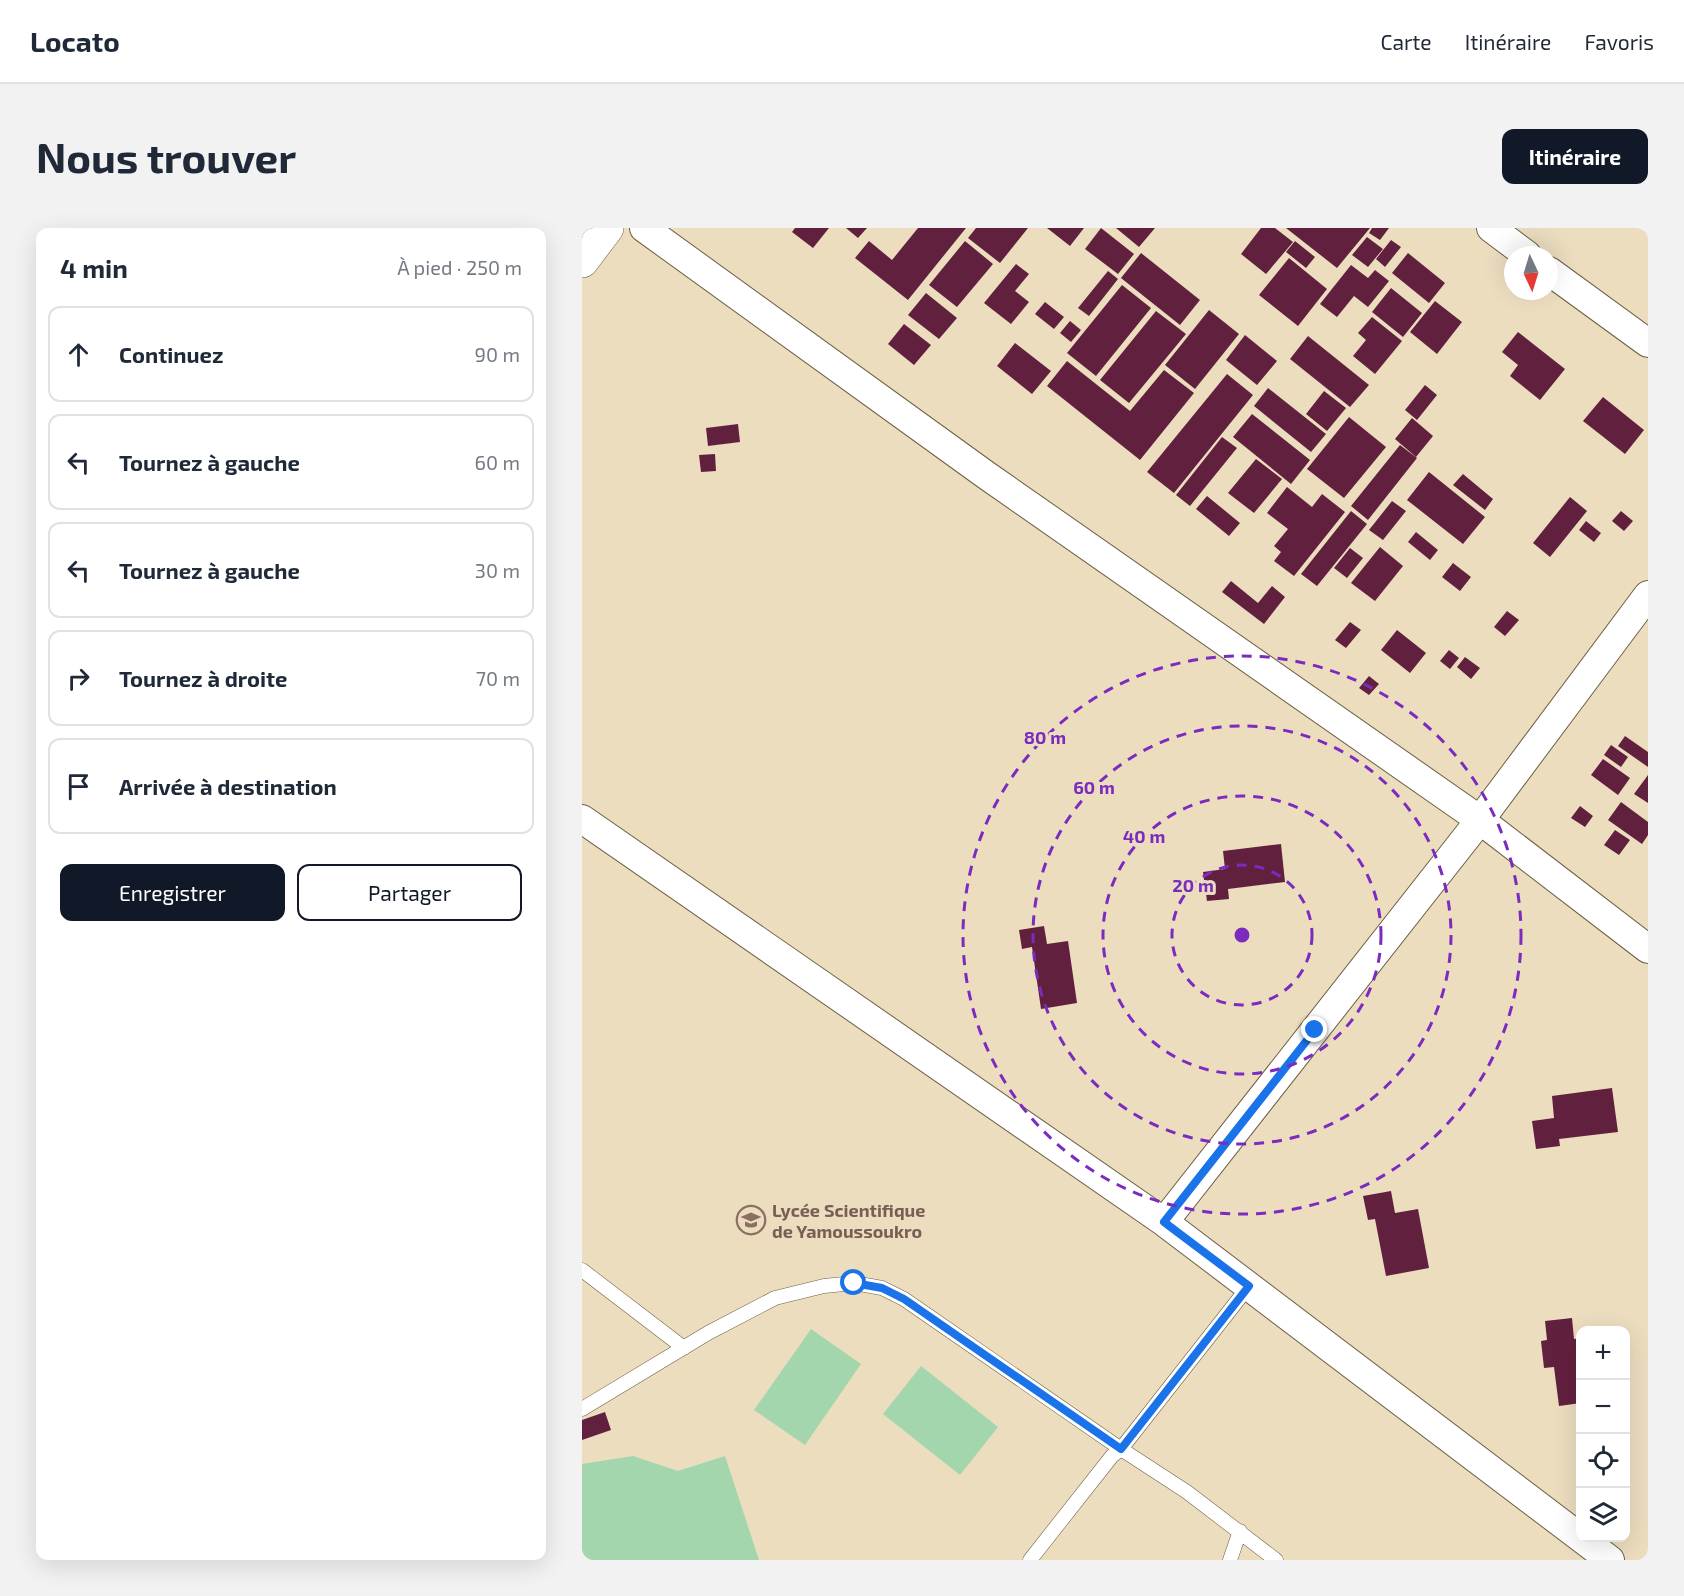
<!DOCTYPE html>
<html lang="fr">
<head>
<meta charset="utf-8">
<style>
  :root { --surface:#fff; --page:#f2f2f3; --text:#1f2937; --muted:#747a83; --line:#e0e1e3; --accent:#111827 }
  body { margin:0; font-family:"Exo 2",sans-serif; background:var(--page); color:var(--text) }
  .controls { position:absolute; right:18px; bottom:18px; display:grid; overflow:hidden; border-radius:12px; box-shadow:0 6px 24px #0002 }
  .controls button { width:54px; height:54px; display:grid; place-items:center; padding:0; border:0; border-bottom:2px solid var(--line); background:var(--surface); color:var(--text); font:30px sans-serif }
  .compass { position:absolute; left:922px; top:18px; width:54px; height:54px; border-radius:50%; background:var(--surface); box-shadow:0 6px 24px #0002; rotate:176deg }
  .stop { position:absolute; width:18px; height:18px; margin:-14px; border:4px solid #1a73e8; border-radius:50%; background:#fff }
  .stop.end { background:#1a73e8; border-color:#fff; box-shadow:0 2px 6px #0008 }
  .list { margin:0; padding:0; list-style:none }
  h2 { display:flex; justify-content:space-between; align-items:center; height:78px; margin:0; padding:0 24px; font-size:26px }
  h2 small { font-size:20px; font-weight:400; color:var(--muted) }
  .list li { display:grid; grid-template-columns:39px 1fr auto; gap:18px; align-items:center; box-sizing:border-box; height:96px; margin:0 12px 12px; padding:0 12px; border:2px solid var(--line); border-radius:12px }
  .list b { display:block; font-size:22px; white-space:nowrap }
  .list em { font-size:20px; font-style:normal; color:var(--muted) }
  .actions { display:flex; gap:12px; padding:18px 24px }
  .actions a { flex:1; padding:14px 0; border:2px solid var(--accent); border-radius:12px; text-align:center; font-size:21px; color:var(--accent) }
  .actions .main { background:var(--accent); color:#fff }
  .icon { flex:none; width:33px; height:33px; fill:none; stroke:currentColor; stroke-width:2; stroke-linecap:round; stroke-linejoin:round }
  .map { position:relative; flex:none; width:1066px; height:1332px; overflow:hidden; border-radius:12px }
  header { display:flex; align-items:center; gap:36px; box-sizing:border-box; height:84px; padding:0 30px; background:var(--surface); border-bottom:2px solid var(--line) }
  header strong { font-size:28px }
  nav { display:flex; gap:33px; margin-inline-start:auto; font-size:21px }
  .intro { display:flex; align-items:center; justify-content:space-between; box-sizing:border-box; height:144px; padding:0 36px }
  h1 { margin:0; font-size:42px }
  .button { padding:15px 27px; border-radius:12px; background:var(--accent); color:#fff; font-size:21px; font-weight:700 }
  main { display:flex; gap:36px; padding:0 36px }
  aside { flex:1; background:var(--surface); border-radius:12px; box-shadow:0 6px 24px #0002 }
  .map>svg:first-child { display:block }
  .green { fill:#a3d6ad }
  .building { fill:#62203f }
  .lines { fill:none; stroke-linecap:round; stroke-linejoin:round }
  .service-casing { stroke:#6c5f44; stroke-width:15 }
  .minor-casing { stroke:#6c5f44; stroke-width:30 }
  .tertiary-casing { stroke:#6c5f44; stroke-width:34 }
  .service { stroke:#fff; stroke-width:14 }
  .minor { stroke:#fff; stroke-width:28 }
  .tertiary { stroke:#fff; stroke-width:33 }
  .route { stroke:#1a73e8; stroke-width:8 }
  .ring { fill:none; stroke:#7b2cbf; stroke-width:3; stroke-dasharray:10 8 }
  .labels { text-anchor:middle; dominant-baseline:central; stroke-width:6; stroke-linejoin:round; paint-order:stroke }
  .education-label { font-size:18px; font-weight:bold; fill:#785e54; stroke:#ecddbf; text-anchor:start }
  .centre { fill:#7b2cbf; stroke:#ecddbf; stroke-width:3 }
  .ring-label { font-size:18px; text-anchor:middle; font-weight:bold; fill:#7b2cbf; stroke:#ecddbf; stroke-width:6; stroke-linejoin:round; paint-order:stroke }
</style>
</head>
<body>
<header>
<strong>Locato</strong>
<nav><a>Carte</a><a>Itinéraire</a><a>Favoris</a></nav>
</header>
<div class="intro"><h1>Nous trouver</h1><a class="button">Itinéraire</a></div>
<main>
<aside>
<h2>4 min<small>À pied · 250 m</small></h2>
<ul class="list">
<li><svg class="icon" aria-label="ahead" viewBox="0 0 24 24"><path d="M12 20V5M6 11l6-6 6 6"/></svg><div><b>Continuez</b></div><em>90 m</em></li>
<li><svg class="icon" aria-label="left" viewBox="0 0 24 24"><path d="M17 20v-9H6M10 6l-5 5 5 5"/></svg><div><b>Tournez à gauche</b></div><em>60 m</em></li>
<li><svg class="icon" aria-label="left" viewBox="0 0 24 24"><path d="M17 20v-9H6M10 6l-5 5 5 5"/></svg><div><b>Tournez à gauche</b></div><em>30 m</em></li>
<li><svg class="icon" aria-label="right" viewBox="0 0 24 24"><path d="M7 20v-9h11M14 6l5 5-5 5"/></svg><div><b>Tournez à droite</b></div><em>70 m</em></li>
<li><svg class="icon" aria-label="arrive" viewBox="0 0 24 24"><path d="M6 21V4h12l-3 4 3 4H6"/></svg><div><b>Arrivée à destination</b></div></li>
</ul>
<div class="actions"><a class="main">Enregistrer</a><a>Partager</a></div>
</aside>
<div class="map">
<svg width="1066" height="1332" viewBox="0 0 1066 1332">
  <rect width="100%" height="100%" fill="#ecddbf"/>
  <!-- green -->
  <path class="green" d="M229,1101L279,1136L223,1217L172,1182Z
    M339,1138L416,1199L378,1247L301,1186Z
    M51,1228L96,1243L143,1228L177,1332H0V1236Z"/>
  <!-- building -->
  <path class="building" d="M213,0H247L231,20L210,4Z
    M264,0H285L276,10Z
    M336,0H384L326,72L273,30L287,13L310,32Z
    M394,0H446L418,35L386,10Z
    M465,0H502L488,18Z
    M519,0L552,26L536,46L503,21Z
    M534,0H573L557,19Z
    M679,0H693L711,14L684,46L659,26Z
    M704,0H788L755,40Z
    M790,0H807L798,12L787,5Z
    M785,9L801,21L786,39L770,27Z
    M809,12L819,19L803,39L794,31Z
    M383,13L411,36L375,79L347,57Z
    M713,13L733,29L724,40L704,24Z
    M559,25L618,72L598,97L539,50Z
    M826,25L863,55L847,75L810,45Z
    M707,30L745,61L716,98L677,67Z
    M434,36L447,46L433,63L447,74L429,96L402,75Z
    M769,37L786,50L793,42L807,53L786,79L772,68L755,89L738,76Z
    M526,43L536,51L507,88L496,80Z
    M540,57L569,80L514,148L485,125Z
    M809,60L840,85L821,109L790,84Z
    M344,65L375,90L357,111L326,87Z
    M853,73L880,94L855,126L828,104Z
    M463,74L482,89L472,101L453,86Z
    M627,82L657,106L613,161L583,137Z
    M574,83L604,106L547,175L518,152Z
    M790,89L820,113L793,146L771,128L784,112L776,105Z
    M488,93L499,102L489,114L478,105Z
    M322,96L349,117L332,137L306,116Z
    M936,104L983,141L958,172L928,148L936,137L920,124Z
    M663,107L695,133L675,157L644,132Z
    M726,108L787,157L768,179L708,131Z
    M433,115L469,143L450,166L415,138Z
    M485,133L548,183L582,142L612,165L558,232L465,158Z
    M645,146L671,167L592,265L565,244Z
    M843,157L855,167L835,192L823,182Z
    M686,160L744,206L729,224L672,178Z
    M742,163L764,180L745,203L724,186Z
    M1021,169L1062,202L1043,226L1001,193Z
    M670,186L728,232L709,256L651,209Z
    M767,189L804,219L762,270L725,241Z
    M830,190L851,208L834,229L813,211Z
    M156,196L158,214L126,218L124,200Z
    M640,209L655,220L608,278L594,267Z
    M818,217L835,230L786,292L769,278Z
    M133,226L134,243L119,244L117,227Z
    M674,231L700,251L672,285L646,265Z
    M847,244L903,289L881,316L825,272Z
    M881,246L911,271L903,282L871,257Z
    M705,259L730,279L740,266L763,284L712,348L692,333L699,324L692,318L706,301L685,285Z
    M625,268L658,295L647,308L614,281Z
    M988,269L1005,283L968,329L951,315Z
    M810,273L824,283L801,312L787,302Z
    M769,283L785,296L735,358L719,346Z
    M1039,283L1051,293L1042,303L1030,293Z
    M1004,293L1019,305L1012,314L997,302Z
    M834,304L856,322L848,332L826,314Z
    M798,319L821,338L793,373L769,355Z
    M768,320L781,330L765,350L752,340Z
    M871,335L889,349L878,363L860,349Z
    M649,353L676,375L690,358L703,369L682,396L640,364Z
    M925,383L937,392L923,408L912,399Z
    M768,394L779,402L764,420L753,412Z
    M815,402L844,425L828,445L799,422Z
    M867,422L877,430L868,441L858,433Z
    M883,429L898,440L889,451L875,439Z
    M787,448L797,456L787,467L777,460Z
    M1043,508L1066,524V539L1036,518Z
    M1029,517L1046,529L1039,539L1022,527Z
    M1021,531L1048,550L1036,567L1009,547Z
    M1066,547V575L1052,566Z
    M1039,574L1066,594V607L1060,616L1026,592Z
    M998,578L1011,588L1003,599L989,590Z
    M1033,602L1048,612L1037,627L1022,617Z
    M699,616L703,654L646,661L647,671L625,673L621,644L643,641L641,623Z
    M462,698L465,716L486,713L495,775L459,781L450,719L440,721L437,702Z
    M1030,860L1036,904L977,911L978,918L954,921L950,893L972,890L970,868Z
    M809,963L813,985L836,981L847,1040L804,1048L793,991L786,992L781,968Z
    M990,1090L992,1111L999,1110V1175L977,1178L972,1139L962,1140L959,1113L965,1112L963,1093Z
    M23,1184L29,1202L0,1212V1192Z"/>
  <g class="lines">
    <!-- service casing -->
    <g class="service-casing">
      <path id="service" d="M0,1042L102,1120
        M0,1181L126,1105L193,1070L242,1058L272,1055L300,1060L322,1071L539,1221L605,1264L694,1332
        M448,1332L530,1228L539,1221L667,1058
        M648,1332L658,1303"/>
    </g>
    <!-- minor casing -->
    <g class="minor-casing">
      <path id="minor" d="M62,0L404,247L898,592L1066,721
        M909,0L945,27
        M967,43L1066,115
        M0,591L582,994L1028,1332
        M582,994L898,592L1066,367"/>
    </g>
    <!-- tertiary casing -->
    <g class="tertiary-casing">
      <path id="tertiary" d="M0,33L25,0"/>
    </g>
    <!-- service -->
    <use href="#service" class="service"/>
    <!-- minor -->
    <use href="#minor" class="minor"/>
    <!-- tertiary -->
    <use href="#tertiary" class="tertiary"/>
  </g>
  <g class="lines">
    <!-- route -->
    <path class="route" d="M272,1055L300,1060L322,1071L539,1221L667,1058L582,994L733,802"/>
  </g>
  <!-- distance rings -->
  <g class="ring">
    <circle cx="660" cy="707" r="70"/>
    <circle cx="660" cy="707" r="139"/>
    <circle cx="660" cy="707" r="209"/>
    <circle cx="660" cy="707" r="279"/>
  </g>
  <!-- icons -->
  <defs>
    <g id="school-ring" transform="scale(1.5)"><circle r="9.5" fill="#ecddbf" stroke="#8d6e63" stroke-width="1.5"/><path d="M0-5L7-2L0 1L-7-2ZM-4 1L0 2.5L4 1V4Q0 6-4 4Z" fill="#8d6e63"/></g>
  </defs>
  <g fill-rule="evenodd">
    <use href="#school-ring" x="169" y="992"/>
  </g>
  <g class="labels">
    <!-- education labels -->
    <g class="education-label">
      <text x="190" y="982">Lycée Scientifique<tspan x="190" dy="21">de Yamoussoukro</tspan></text>
    </g>
  </g>
  <circle cx="660" cy="707" r="9" class="centre"/>
  <g class="ring-label">
    <text x="463" y="516">80 m</text>
    <text x="512" y="566">60 m</text>
    <text x="562" y="615">40 m</text>
    <text x="611" y="664">20 m</text>
  </g>
</svg>
<div class="controls">
<button>+</button>
<button>−</button>
<button><svg class="icon" aria-label="locate" viewBox="0 0 24 24"><circle cx="12" cy="12" r="6"/><path d="M12 2v4M12 18v4M2 12h4M18 12h4"/></svg></button>
<button><svg class="icon" aria-label="layers" viewBox="0 0 24 24"><path d="M12 4l9 5-9 5-9-5zM3 14l9 5 9-5"/></svg></button>
</div>
<svg class="compass" viewBox="-18 -18 36 36"><path d="M0-13l5 13h-10z" fill="#e53935"/><path d="M0 13l5-13h-10z" fill="#747a83"/></svg>
<div class="stop" style="left:272px;top:1055px"></div>
<div class="stop end" style="left:733px;top:802px"></div>
</div>
</main>
</body>
</html>
